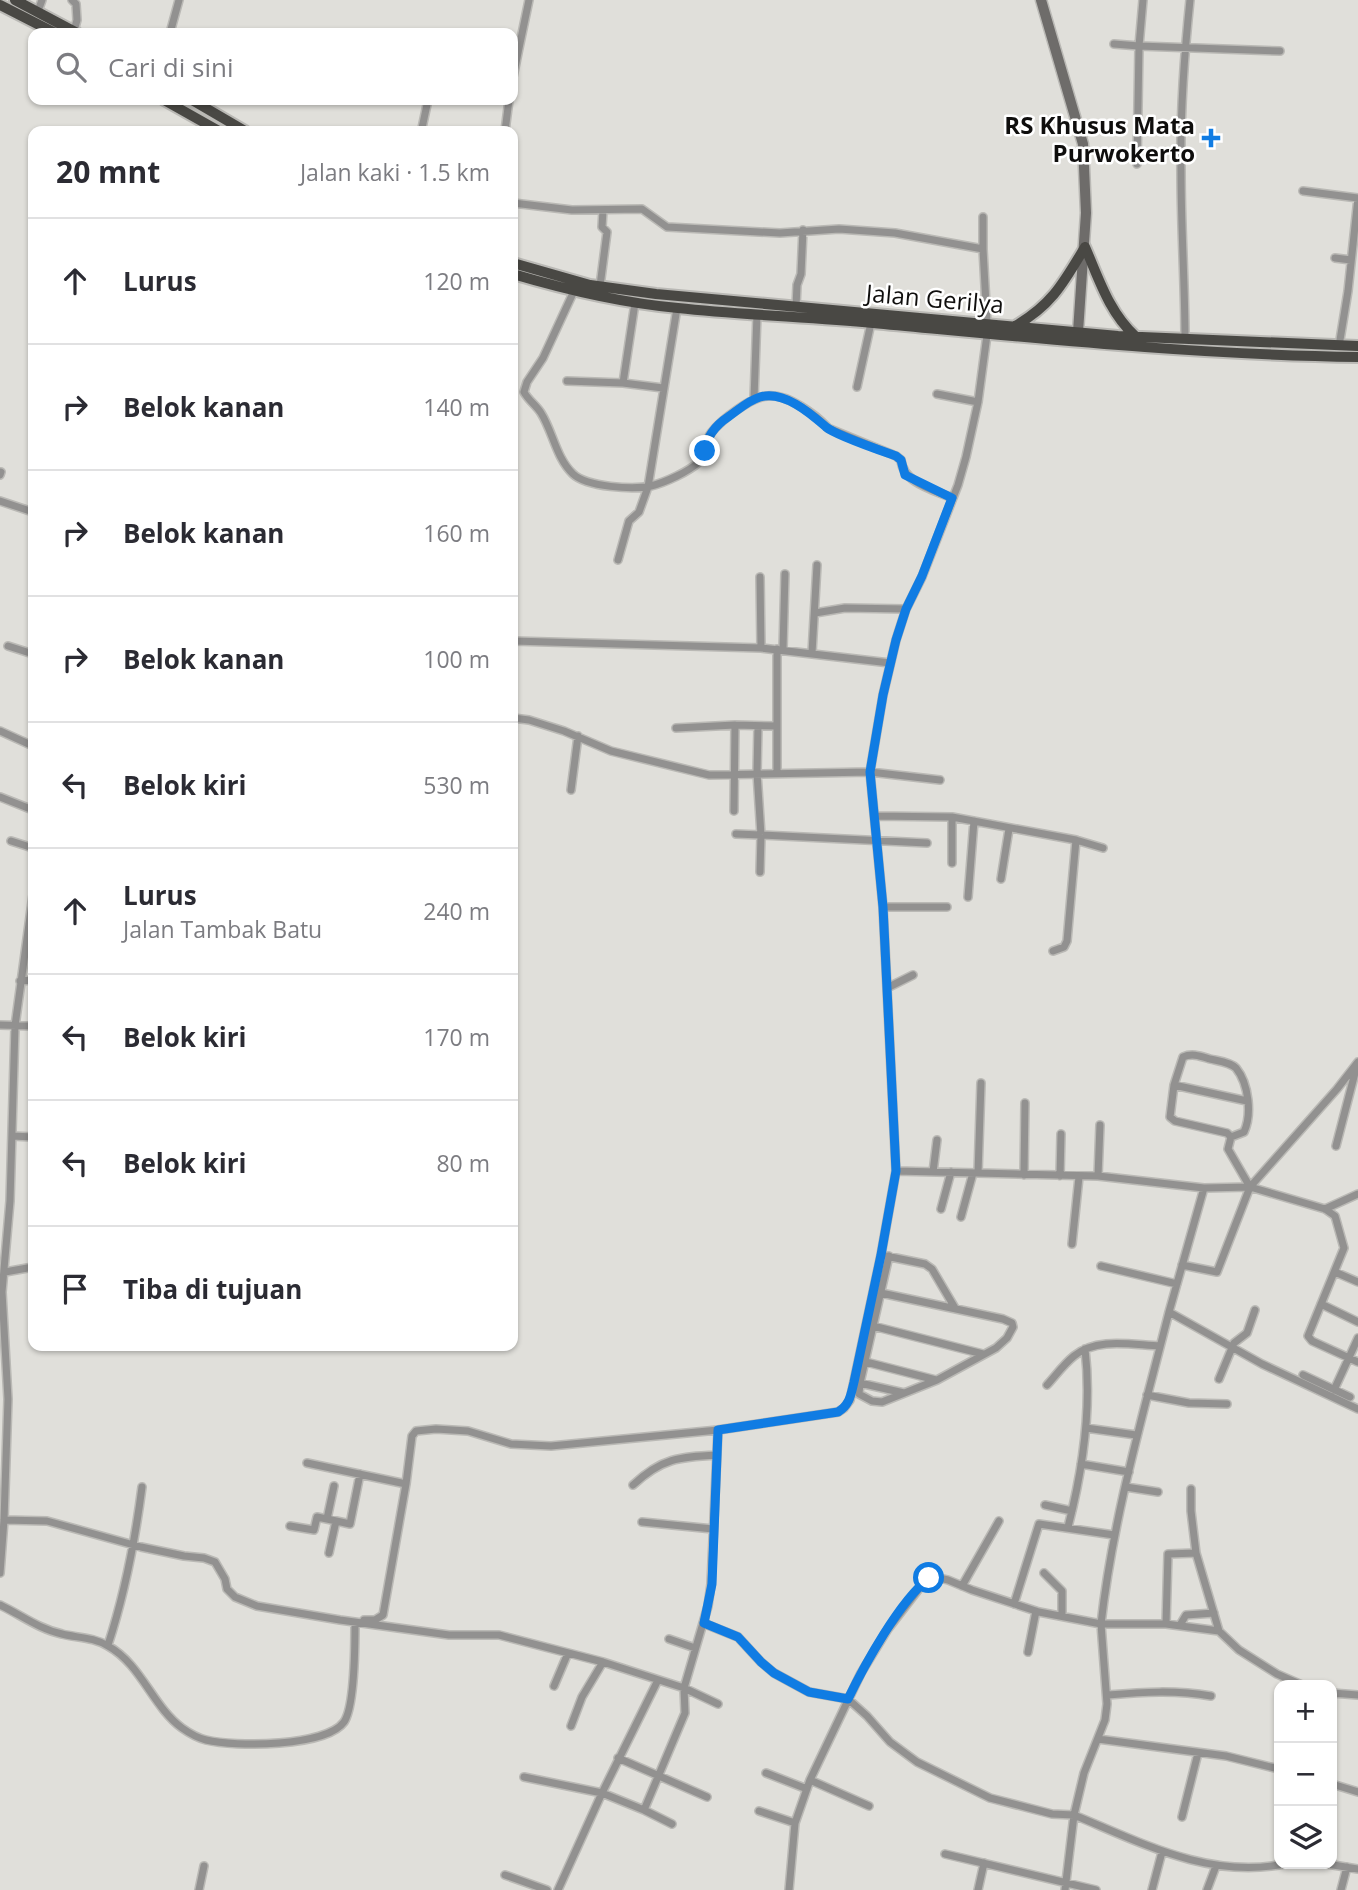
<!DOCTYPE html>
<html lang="id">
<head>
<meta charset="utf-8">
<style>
  :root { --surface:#fff; --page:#f7f7f7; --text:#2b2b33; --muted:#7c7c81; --line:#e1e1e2 }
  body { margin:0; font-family:"Open Sans",sans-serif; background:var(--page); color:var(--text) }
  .controls { position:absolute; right:21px; bottom:21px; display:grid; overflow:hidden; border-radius:14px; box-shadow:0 2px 5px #0004 }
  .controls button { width:63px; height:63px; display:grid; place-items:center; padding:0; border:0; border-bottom:2px solid var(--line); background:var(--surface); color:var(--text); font:35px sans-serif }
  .stop { position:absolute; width:21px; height:21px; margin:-16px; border:5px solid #107ce3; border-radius:50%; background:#fff }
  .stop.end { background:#107ce3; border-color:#fff; box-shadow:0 2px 7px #0008 }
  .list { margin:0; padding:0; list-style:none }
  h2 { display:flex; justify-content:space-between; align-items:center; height:91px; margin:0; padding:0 28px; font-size:30px }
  h2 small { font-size:23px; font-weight:400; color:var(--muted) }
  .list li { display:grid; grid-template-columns:46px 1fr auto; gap:21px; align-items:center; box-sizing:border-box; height:126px; padding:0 28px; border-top:2px solid var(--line) }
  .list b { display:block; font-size:26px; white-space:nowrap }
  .list p { margin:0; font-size:23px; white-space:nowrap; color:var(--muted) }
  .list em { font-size:23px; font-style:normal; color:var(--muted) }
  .icon { flex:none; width:38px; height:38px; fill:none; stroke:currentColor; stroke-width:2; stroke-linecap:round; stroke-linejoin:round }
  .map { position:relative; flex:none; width:1358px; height:1890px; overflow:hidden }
  .search { position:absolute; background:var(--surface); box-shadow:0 2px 5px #0004; left:28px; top:28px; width:490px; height:77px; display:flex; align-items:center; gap:18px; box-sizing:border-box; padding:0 24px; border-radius:14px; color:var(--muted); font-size:26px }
  .panel { position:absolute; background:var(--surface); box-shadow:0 2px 5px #0004; left:28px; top:126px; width:490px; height:1225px; border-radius:14px }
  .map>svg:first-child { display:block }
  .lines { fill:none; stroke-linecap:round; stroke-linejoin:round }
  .minor-casing { stroke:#bab9b5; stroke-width:10 }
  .secondary-casing { stroke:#bab9b5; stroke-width:13 }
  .trunk-casing { stroke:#bab9b5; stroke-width:14 }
  .minor { stroke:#929190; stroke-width:7 }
  .secondary { stroke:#6e6c6a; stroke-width:10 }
  .trunk { stroke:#494844; stroke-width:10 }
  .route { stroke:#107ce3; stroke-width:9 }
  .poi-dot { fill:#107ce3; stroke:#fff; stroke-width:2.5 }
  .labels { text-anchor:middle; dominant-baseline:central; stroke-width:5; stroke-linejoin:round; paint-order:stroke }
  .poi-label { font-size:24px; font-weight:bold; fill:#0f0e0d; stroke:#fff; text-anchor:end }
  .street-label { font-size:24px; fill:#0f0e0d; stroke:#fff }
</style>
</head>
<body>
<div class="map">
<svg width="1358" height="1890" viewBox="0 0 1358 1890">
  <rect width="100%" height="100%" fill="#e0dfda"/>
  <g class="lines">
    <!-- minor casing -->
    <g class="minor-casing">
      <path id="minor" d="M72,0L76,4L77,20L74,31
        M1143,0L1139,46L1280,51
        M38,11L42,0
        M170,33L179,0
        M1114,44L1139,46L1137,164
        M513,77L529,0
        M424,131L422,128L428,100
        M505,131L509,100
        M1303,191L1358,198
        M513,203L572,210L642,209L667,227L780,233L839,229L895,233L983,249L987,323
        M983,217V249
        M1335,258L1351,260
        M600,286L607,232L602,227L603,210
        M574,291L543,358L527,382L524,392C528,400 536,405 541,413C553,432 556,458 573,474C587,487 633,490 651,486C666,482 688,472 699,462C708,454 704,442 711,433C721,420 752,396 768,396C788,394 816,415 828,428L896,456L901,460C903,483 934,490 952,498
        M796,307L797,285L801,274L803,230
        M1185,339C1185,284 1181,228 1181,172C1180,115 1184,57 1190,0
        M1339,346L1348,291L1358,198
        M567,381L623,383L663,388
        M623,383L635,303
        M857,387L871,323
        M937,394L978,402
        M754,399L757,314
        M0,475L1,472
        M0,501L33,512
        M618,560L629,521L639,512L648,487L677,308
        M760,577L761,648
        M815,613L845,608L906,609
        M513,641L761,648L890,663
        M8,646L33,654
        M777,649V773
        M783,649L785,574
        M812,653L817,565
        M513,718L529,720L564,731L611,751L709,775L870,772L940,780
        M735,725L777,726
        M758,726L757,773L761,835L927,843
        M676,728L735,725L734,811
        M0,731L33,746
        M571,790L578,736
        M0,797L33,810
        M875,816L952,817L1076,840L1067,941L1064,947L1053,951
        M952,817V863
        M736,834L761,835L760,872
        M1076,840L1103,848
        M11,841L33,848
        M1001,879L1009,829
        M968,897L974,821
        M883,907H947
        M20,981L33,980
        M887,988L913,975
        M0,1025L33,1026
        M1174,1085L1247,1101
        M12,1136L33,1137
        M1231,1137L1244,1132C1252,1115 1249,1084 1236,1068C1230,1062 1218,1061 1210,1059C1200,1056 1192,1053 1183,1057L1174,1085L1170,1117L1175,1121L1227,1133L1231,1137L1228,1149L1250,1187L1325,1209L1335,1216L1344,1248L1308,1336L1312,1341L1358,1362
        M1336,1146L1356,1069
        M896,1171L1098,1176L1204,1188L1250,1187L1337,1089L1358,1062
        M933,1172L937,1140
        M978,1173L981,1083
        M1024,1175L1025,1103
        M1060,1176L1061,1134
        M1098,1176L1100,1125
        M1204,1188L1169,1312L1262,1364L1358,1409
        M941,1209L951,1172
        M1325,1209L1358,1194
        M961,1217L973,1173
        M1072,1244L1079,1177
        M886,1256L925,1264L932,1269L955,1308
        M1182,1265L1217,1272L1250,1187
        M1101,1266L1177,1284
        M5,1272L33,1267
        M1335,1272L1358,1282
        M881,1293L1003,1319L1012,1323L1013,1327L1007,1338L996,1348L937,1380L882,1402L872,1401L859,1394L860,1383L889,1256
        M1321,1304L1358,1322
        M873,1326L983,1354
        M866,1362L936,1380
        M1303,1375L1350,1397
        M1219,1379L1234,1343L1247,1333L1255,1310
        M860,1383L904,1393
        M1047,1385C1056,1375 1064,1364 1074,1356C1097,1337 1132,1345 1160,1346
        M1334,1390L1358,1338
        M1147,1395L1189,1403L1227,1404
        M1086,1428L1136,1435
        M307,1463L406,1484
        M1081,1464L1129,1472
        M633,1485C662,1458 679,1457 717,1455
        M334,1486L327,1519L350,1524L360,1474
        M1126,1487L1158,1492
        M1191,1489V1511L1196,1553
        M1045,1505L1072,1511
        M4,1520L47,1521L141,1547L184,1556L204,1558L215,1562L225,1579L227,1589L235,1597L257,1606L340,1620L449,1635H499L603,1662L684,1688L718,1704
        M642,1522L713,1529
        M290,1526L314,1530L317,1517L327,1519
        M1068,1527C1083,1469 1092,1408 1085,1349
        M329,1553L336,1521
        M0,1573L4,1520L8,1399L2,1292L10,1201L15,1026L33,895
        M1044,1573L1062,1591V1616
        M962,1586L999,1521
        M1014,1604L1039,1524L1114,1535
        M0,1605C21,1615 39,1629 62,1634C78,1638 93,1637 108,1646C141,1664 153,1707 182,1728C189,1733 198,1738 206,1740C235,1747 326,1747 344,1722C355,1706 355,1644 355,1623
        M364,1620H375L383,1615L406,1484L412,1436L416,1431L436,1429L468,1431L511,1444L551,1446L718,1430
        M703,1623L738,1637L761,1662L774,1673L809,1692L848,1699L867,1716L890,1742L917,1762L990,1798L1052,1814L1074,1815L1084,1773L1105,1720L1107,1704L1101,1624H1166L1219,1631L1239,1650L1277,1674L1302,1685
        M1166,1624L1168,1554L1196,1553L1219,1631
        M1180,1625L1186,1615L1214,1613
        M669,1639L695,1648
        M108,1645C125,1593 135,1541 142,1487
        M1028,1652L1036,1611
        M554,1686L568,1653
        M1332,1693L1358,1695
        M1108,1695C1143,1692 1176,1690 1211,1696
        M571,1726L582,1697L603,1662
        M1098,1739L1226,1756L1279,1769
        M618,1758L707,1797
        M766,1773L807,1789
        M524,1777L602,1793L658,1680
        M810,1780L869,1806
        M1332,1784L1358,1792
        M644,1810L672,1824
        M759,1811L795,1823
        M1182,1817L1198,1753
        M945,1854L1096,1890
        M1327,1864L1358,1869
        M505,1875L547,1890
        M199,1890L204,1866
        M558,1890L602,1793L644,1810L685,1713L684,1688L708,1606L711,1584L718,1430L838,1412L844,1408L850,1400L881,1255L896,1171L883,907L870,772L883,695L896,640L906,609L922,577L958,485L966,457L978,402L987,335
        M789,1890L795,1823L810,1780L861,1673L888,1629L925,1581L935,1577L948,1580L972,1590L1039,1612L1101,1624C1113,1517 1143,1415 1169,1312
        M978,1890L984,1863
        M1065,1890L1074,1815C1142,1843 1209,1879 1284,1864
        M1152,1890L1162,1852
        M1207,1890L1216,1866
        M1341,1890L1347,1867"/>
    </g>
    <!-- secondary casing -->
    <g class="secondary-casing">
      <path id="secondary" d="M1041,0L1083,144L1086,213L1078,332"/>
    </g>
    <!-- trunk casing -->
    <g class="trunk-casing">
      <path id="trunk" d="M15,0L77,33
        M0,5L55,33
        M164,100L219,131
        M192,100L245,131
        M1085,247C1099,279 1109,312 1135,336
        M513,263L590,285L656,294L1118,336L1358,346
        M513,274C567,290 622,303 678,308C743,315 808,317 873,323C1035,338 1196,355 1358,357
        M1015,326C1052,305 1064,282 1085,247"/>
    </g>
    <!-- minor -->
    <use href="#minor" class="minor"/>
    <!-- secondary -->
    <use href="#secondary" class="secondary"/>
    <!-- trunk -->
    <use href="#trunk" class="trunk"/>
  </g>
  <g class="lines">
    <!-- route -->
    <path class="route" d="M705,451C707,435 716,425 728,417C738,410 749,400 760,397C784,390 811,414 826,427C835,435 882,451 896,456L901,460L905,475L952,498L922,576L906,609L896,640L883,695L870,772L883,907L896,1171L881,1255L854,1382C851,1394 850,1405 838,1412L718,1430L712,1584L704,1623L738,1637L761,1662L774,1673L809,1692L848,1699C865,1664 899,1602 929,1578"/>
  </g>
  <!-- markers -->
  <path class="poi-dot" d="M1207.5 127.5h7v7h7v7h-7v7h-7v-7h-7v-7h7z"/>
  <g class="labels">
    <!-- poi labels -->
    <g class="poi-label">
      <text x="1195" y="124">RS Khusus Mata<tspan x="1195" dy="28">Purwokerto</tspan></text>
    </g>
    <!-- street labels -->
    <g class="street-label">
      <text transform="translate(935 298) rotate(5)">Jalan Gerilya</text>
    </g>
  </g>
</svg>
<div class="controls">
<button>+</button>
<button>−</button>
<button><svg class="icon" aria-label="layers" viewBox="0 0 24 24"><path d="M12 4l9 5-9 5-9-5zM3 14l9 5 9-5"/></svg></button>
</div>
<div class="stop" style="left:929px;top:1578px"></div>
<div class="stop end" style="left:705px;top:451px"></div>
<div class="search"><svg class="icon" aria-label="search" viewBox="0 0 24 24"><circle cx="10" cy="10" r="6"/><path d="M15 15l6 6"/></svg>Cari di sini</div>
<section class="panel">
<h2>20 mnt<small>Jalan kaki · 1.5 km</small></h2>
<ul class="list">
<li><svg class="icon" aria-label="ahead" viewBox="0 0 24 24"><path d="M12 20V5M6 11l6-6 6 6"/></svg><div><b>Lurus</b></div><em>120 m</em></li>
<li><svg class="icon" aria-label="right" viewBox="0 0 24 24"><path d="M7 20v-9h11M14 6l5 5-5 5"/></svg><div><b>Belok kanan</b></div><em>140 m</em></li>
<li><svg class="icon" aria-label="right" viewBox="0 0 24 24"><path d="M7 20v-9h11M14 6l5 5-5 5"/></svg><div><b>Belok kanan</b></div><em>160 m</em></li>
<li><svg class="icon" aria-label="right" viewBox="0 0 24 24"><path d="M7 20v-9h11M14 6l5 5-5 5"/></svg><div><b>Belok kanan</b></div><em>100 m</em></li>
<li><svg class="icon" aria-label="left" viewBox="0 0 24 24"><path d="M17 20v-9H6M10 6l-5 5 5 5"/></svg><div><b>Belok kiri</b></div><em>530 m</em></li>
<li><svg class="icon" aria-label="ahead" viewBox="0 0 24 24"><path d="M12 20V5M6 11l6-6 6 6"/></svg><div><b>Lurus</b><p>Jalan Tambak Batu</p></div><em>240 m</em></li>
<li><svg class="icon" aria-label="left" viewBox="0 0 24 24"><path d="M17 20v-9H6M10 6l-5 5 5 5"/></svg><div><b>Belok kiri</b></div><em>170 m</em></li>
<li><svg class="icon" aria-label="left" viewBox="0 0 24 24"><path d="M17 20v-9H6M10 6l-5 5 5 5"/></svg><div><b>Belok kiri</b></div><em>80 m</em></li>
<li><svg class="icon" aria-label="arrive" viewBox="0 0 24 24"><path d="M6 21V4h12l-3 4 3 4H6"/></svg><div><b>Tiba di tujuan</b></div></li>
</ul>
</section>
</div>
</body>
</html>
